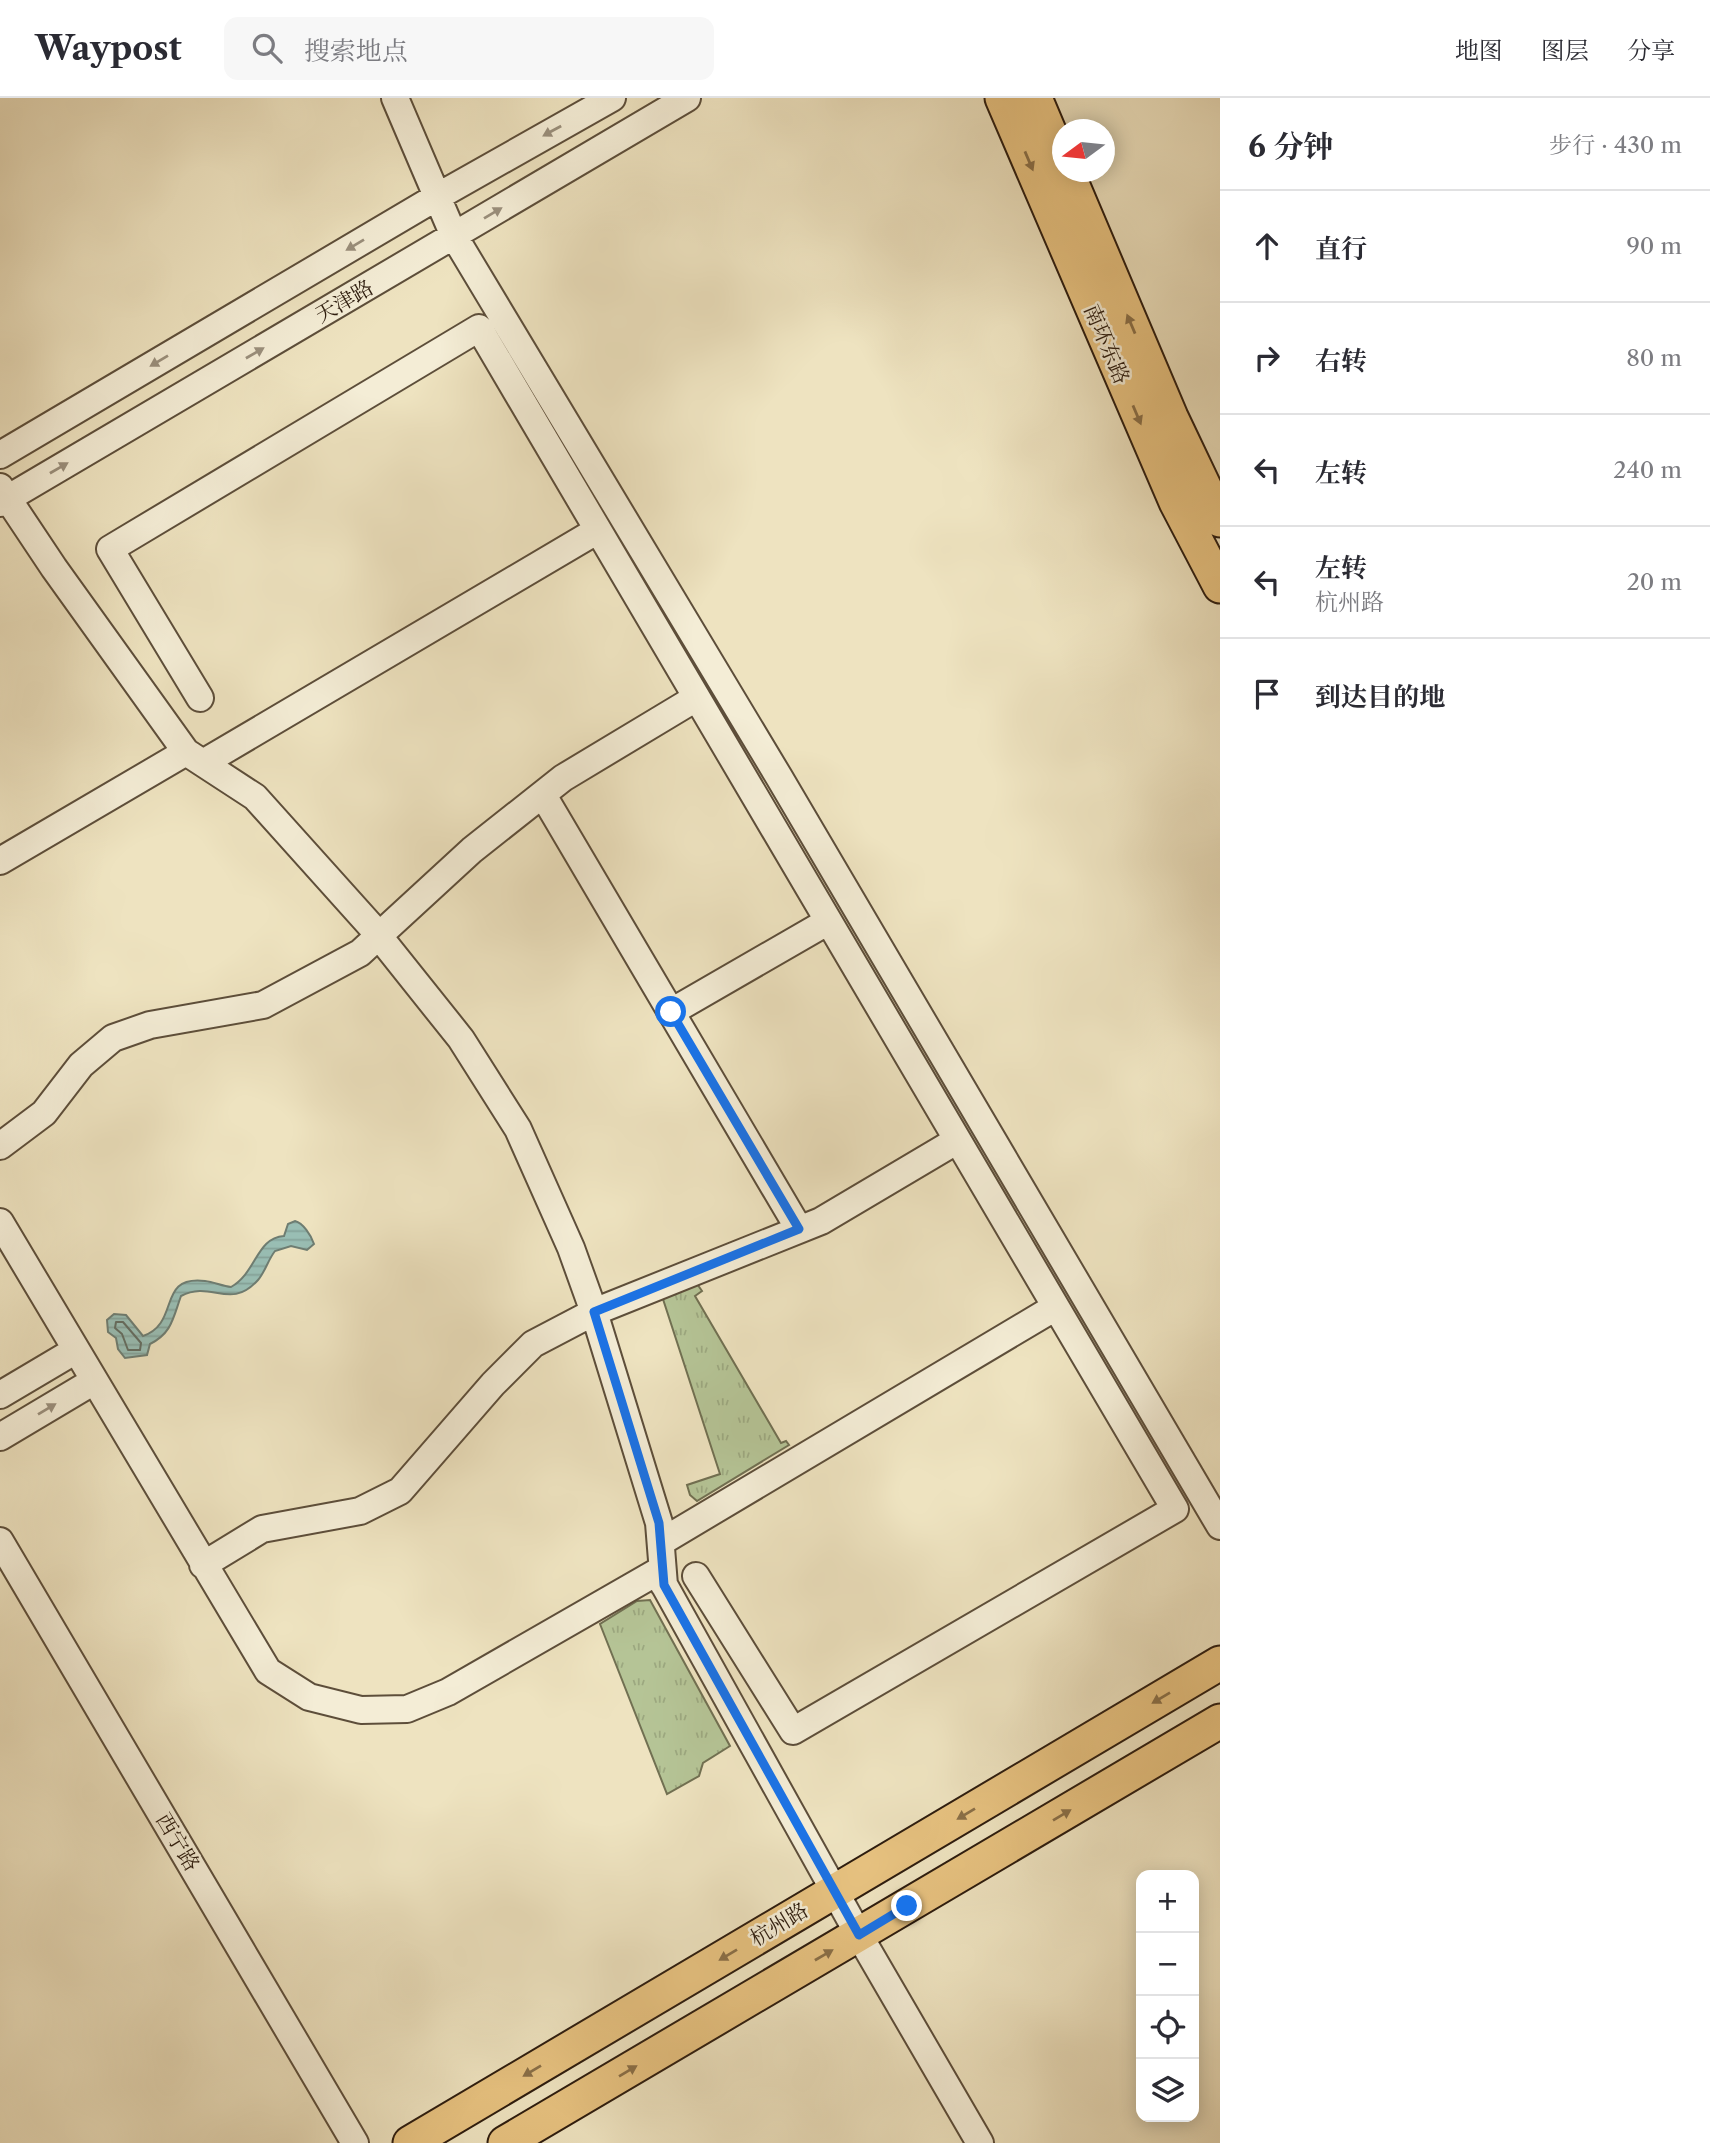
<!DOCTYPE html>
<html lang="zh">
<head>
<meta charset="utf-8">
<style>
  :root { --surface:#fff; --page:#f7f7f7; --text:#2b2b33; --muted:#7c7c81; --line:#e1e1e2 }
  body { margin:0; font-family:"Libre Caslon Text","Noto Serif SC",serif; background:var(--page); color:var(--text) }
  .controls { position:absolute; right:21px; bottom:21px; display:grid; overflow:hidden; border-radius:14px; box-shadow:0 4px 18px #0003 }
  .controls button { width:63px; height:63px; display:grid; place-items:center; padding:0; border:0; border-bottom:2px solid var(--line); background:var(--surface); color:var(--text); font:35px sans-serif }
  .compass { position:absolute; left:1052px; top:21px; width:63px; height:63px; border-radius:50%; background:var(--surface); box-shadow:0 4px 18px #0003; rotate:255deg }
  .stop { position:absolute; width:21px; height:21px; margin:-16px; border:5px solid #1a73e8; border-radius:50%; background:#fff }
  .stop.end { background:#1a73e8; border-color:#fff; box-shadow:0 2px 7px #0008 }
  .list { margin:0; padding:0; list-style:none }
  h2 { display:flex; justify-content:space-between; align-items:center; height:91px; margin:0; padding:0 28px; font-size:30px }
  h2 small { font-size:23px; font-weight:400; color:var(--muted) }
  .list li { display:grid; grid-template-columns:46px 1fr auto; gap:21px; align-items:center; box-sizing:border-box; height:112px; padding:0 28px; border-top:2px solid var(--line) }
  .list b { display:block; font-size:26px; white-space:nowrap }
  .list p { margin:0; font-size:23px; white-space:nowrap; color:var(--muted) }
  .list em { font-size:23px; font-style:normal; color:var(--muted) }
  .icon { flex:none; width:38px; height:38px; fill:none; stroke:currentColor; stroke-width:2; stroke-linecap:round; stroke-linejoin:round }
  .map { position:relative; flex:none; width:1220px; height:2045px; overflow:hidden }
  header { display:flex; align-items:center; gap:42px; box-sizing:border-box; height:98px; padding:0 35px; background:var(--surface); border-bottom:2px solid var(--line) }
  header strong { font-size:33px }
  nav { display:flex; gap:38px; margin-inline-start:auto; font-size:24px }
  .search { width:490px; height:63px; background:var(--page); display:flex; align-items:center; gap:18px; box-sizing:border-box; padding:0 24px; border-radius:14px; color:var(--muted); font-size:26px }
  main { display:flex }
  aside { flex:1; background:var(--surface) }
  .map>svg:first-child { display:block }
  .grass { fill:url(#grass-tufts); stroke:#717052; stroke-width:2 }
  .water { fill:url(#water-rules); stroke:#6e7d72; stroke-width:2 }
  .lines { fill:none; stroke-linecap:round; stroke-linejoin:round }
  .shore { stroke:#636d61; stroke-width:2 }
  .minor-casing { stroke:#5d4e3a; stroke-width:30 }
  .major-casing { stroke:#2d1c0e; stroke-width:37 }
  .minor { stroke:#f4edd6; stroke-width:26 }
  .major { stroke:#e7c280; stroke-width:33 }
  .oneway { fill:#9a8f7c }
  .oneway2 { fill:#8a6f47 }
  .route { stroke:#1a73e8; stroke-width:9 }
  .labels { text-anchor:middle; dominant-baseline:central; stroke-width:5; stroke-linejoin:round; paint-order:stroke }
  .street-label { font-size:21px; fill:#2d1c0e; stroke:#f4edd6 }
</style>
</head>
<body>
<header>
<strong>Waypost</strong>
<div class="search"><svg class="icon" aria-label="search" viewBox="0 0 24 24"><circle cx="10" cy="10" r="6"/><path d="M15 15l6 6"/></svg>搜索地点</div>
<nav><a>地图</a><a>图层</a><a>分享</a></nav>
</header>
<main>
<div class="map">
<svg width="1220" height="2045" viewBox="0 0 1220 2045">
  <defs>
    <pattern id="grass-tufts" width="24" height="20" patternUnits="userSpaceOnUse" patternTransform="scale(1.75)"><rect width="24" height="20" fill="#b5c496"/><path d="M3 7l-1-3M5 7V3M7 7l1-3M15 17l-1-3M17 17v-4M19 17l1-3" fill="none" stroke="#9ca880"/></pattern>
    <pattern id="water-rules" width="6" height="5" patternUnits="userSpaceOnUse" patternTransform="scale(1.75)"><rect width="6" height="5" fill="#99beb4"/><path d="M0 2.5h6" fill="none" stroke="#84a39a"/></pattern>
  </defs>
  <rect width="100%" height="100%" fill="#eee3c0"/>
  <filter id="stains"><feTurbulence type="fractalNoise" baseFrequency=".00286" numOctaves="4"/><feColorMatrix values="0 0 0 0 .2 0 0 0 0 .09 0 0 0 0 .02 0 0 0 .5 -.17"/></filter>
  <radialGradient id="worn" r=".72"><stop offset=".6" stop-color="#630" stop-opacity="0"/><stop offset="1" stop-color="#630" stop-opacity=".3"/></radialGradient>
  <!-- grass -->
  <path class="grass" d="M695,1183L702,1193L695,1198L781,1345L786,1343L789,1347L697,1403L690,1397L687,1387L720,1376L662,1198Z
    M650,1502L730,1648L703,1665L699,1678L667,1696L600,1526L637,1503Z"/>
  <!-- water -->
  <path class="water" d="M295,1123C303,1125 311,1137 314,1146L307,1152L291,1148L275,1153C268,1162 265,1174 258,1182C230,1213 212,1182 181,1198C173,1220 172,1235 150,1246L147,1257L125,1260L118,1251L116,1240L108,1234L107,1222L114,1216L126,1217L143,1238C181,1225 156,1177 205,1183C214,1184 222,1188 231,1189C257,1174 256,1140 284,1138L288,1126Z"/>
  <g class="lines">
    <!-- shore -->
    <path class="shore" d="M116,1224H123L141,1245L140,1252H128L122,1236L115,1230Z"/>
    <!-- minor casing -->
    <g class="minor-casing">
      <path id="minor" d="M395,0L454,138L779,679L1220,1428
        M0,357L435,100L612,0
        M0,389L54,470L186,654L255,699L370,827L461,941L518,1031L571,1150L594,1214L659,1425L664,1487
        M0,405L687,0
        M200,600L110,451L479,230L1175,1411L793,1633L696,1478
        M203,665L598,432
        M543,697L799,1131
        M0,763L186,654
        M671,914L827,824
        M0,1048L44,1015L81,967L113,940L150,927L263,907L360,855L472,752L563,680L696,600
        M0,1124L268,1573L309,1599L361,1612L407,1611L448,1594L657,1474L859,1837L980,2045
        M0,1297L76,1252
        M0,1339L94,1283
        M0,1443L355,2045
        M661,1444L1054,1210
        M203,1467L262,1431L360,1413L400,1393L493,1286L533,1246L594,1214L821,1123L956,1043"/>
    </g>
    <!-- major casing -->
    <g class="major-casing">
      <path id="major" d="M1002,0L1176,404L1220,488
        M1035,0L1062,64
        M1067,74L1171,319L1220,422
        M410,2045L1220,1565
        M505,2045L1220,1623"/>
    </g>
    <!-- minor -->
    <use href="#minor" class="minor"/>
    <!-- major -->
    <use href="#major" class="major"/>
  </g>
  <!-- one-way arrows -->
  <defs><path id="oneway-solid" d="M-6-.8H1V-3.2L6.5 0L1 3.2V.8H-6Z" transform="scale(1.75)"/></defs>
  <g class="oneway">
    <use href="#oneway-solid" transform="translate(552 33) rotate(151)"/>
    <use href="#oneway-solid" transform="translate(493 115) rotate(-31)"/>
    <use href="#oneway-solid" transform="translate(355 147) rotate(149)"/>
    <use href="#oneway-solid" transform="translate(255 255) rotate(-30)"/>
    <use href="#oneway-solid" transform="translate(159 263) rotate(149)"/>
    <use href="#oneway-solid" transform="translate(59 370) rotate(-30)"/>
    <use href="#oneway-solid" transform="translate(47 1311) rotate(-31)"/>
  </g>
  <g class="oneway2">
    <use href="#oneway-solid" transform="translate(1029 63) rotate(67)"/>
    <use href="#oneway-solid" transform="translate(1131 226) rotate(-113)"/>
    <use href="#oneway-solid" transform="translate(1137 317) rotate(67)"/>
    <use href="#oneway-solid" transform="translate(1161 1600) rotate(149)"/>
    <use href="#oneway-solid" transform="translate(966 1716) rotate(149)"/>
    <use href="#oneway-solid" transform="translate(1062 1717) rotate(-31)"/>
    <use href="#oneway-solid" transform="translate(728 1857) rotate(149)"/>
    <use href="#oneway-solid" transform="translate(824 1857) rotate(-30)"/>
    <use href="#oneway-solid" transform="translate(532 1973) rotate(149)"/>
    <use href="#oneway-solid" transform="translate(628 1973) rotate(-31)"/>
  </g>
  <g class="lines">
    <!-- route -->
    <path class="route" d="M671,914L799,1131L594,1214L659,1425L664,1487L859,1837L907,1808"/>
  </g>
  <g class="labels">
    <!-- street labels -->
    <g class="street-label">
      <text transform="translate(344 203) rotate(-30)">天津路</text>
      <text transform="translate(1107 246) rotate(67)">南环东路</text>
      <text transform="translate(178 1744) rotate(59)">西宁路</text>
      <text transform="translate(779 1826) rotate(-31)">杭州路</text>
    </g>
  </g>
  <rect width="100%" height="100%" filter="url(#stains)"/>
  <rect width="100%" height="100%" fill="url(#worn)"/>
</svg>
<div class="controls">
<button>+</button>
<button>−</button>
<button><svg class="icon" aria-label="locate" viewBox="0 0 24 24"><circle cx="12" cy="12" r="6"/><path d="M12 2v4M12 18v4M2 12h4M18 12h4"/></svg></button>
<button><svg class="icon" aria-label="layers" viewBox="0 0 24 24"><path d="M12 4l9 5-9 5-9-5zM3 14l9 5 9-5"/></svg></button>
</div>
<svg class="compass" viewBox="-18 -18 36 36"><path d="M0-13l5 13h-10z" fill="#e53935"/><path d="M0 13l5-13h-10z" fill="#7c7c81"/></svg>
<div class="stop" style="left:671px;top:914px"></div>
<div class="stop end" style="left:907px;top:1808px"></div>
</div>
<aside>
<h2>6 分钟<small>步行 · 430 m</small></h2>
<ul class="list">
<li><svg class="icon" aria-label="ahead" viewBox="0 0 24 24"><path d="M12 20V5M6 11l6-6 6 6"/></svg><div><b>直行</b></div><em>90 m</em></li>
<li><svg class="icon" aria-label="right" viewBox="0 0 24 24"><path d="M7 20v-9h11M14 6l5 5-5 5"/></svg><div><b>右转</b></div><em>80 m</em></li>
<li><svg class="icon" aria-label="left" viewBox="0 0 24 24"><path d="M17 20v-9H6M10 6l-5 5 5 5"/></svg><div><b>左转</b></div><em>240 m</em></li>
<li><svg class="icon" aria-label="left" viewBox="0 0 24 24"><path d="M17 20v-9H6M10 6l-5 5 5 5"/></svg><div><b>左转</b><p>杭州路</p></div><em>20 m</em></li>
<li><svg class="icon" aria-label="arrive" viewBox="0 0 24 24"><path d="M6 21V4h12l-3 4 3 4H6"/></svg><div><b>到达目的地</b></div></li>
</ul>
</aside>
</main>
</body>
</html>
